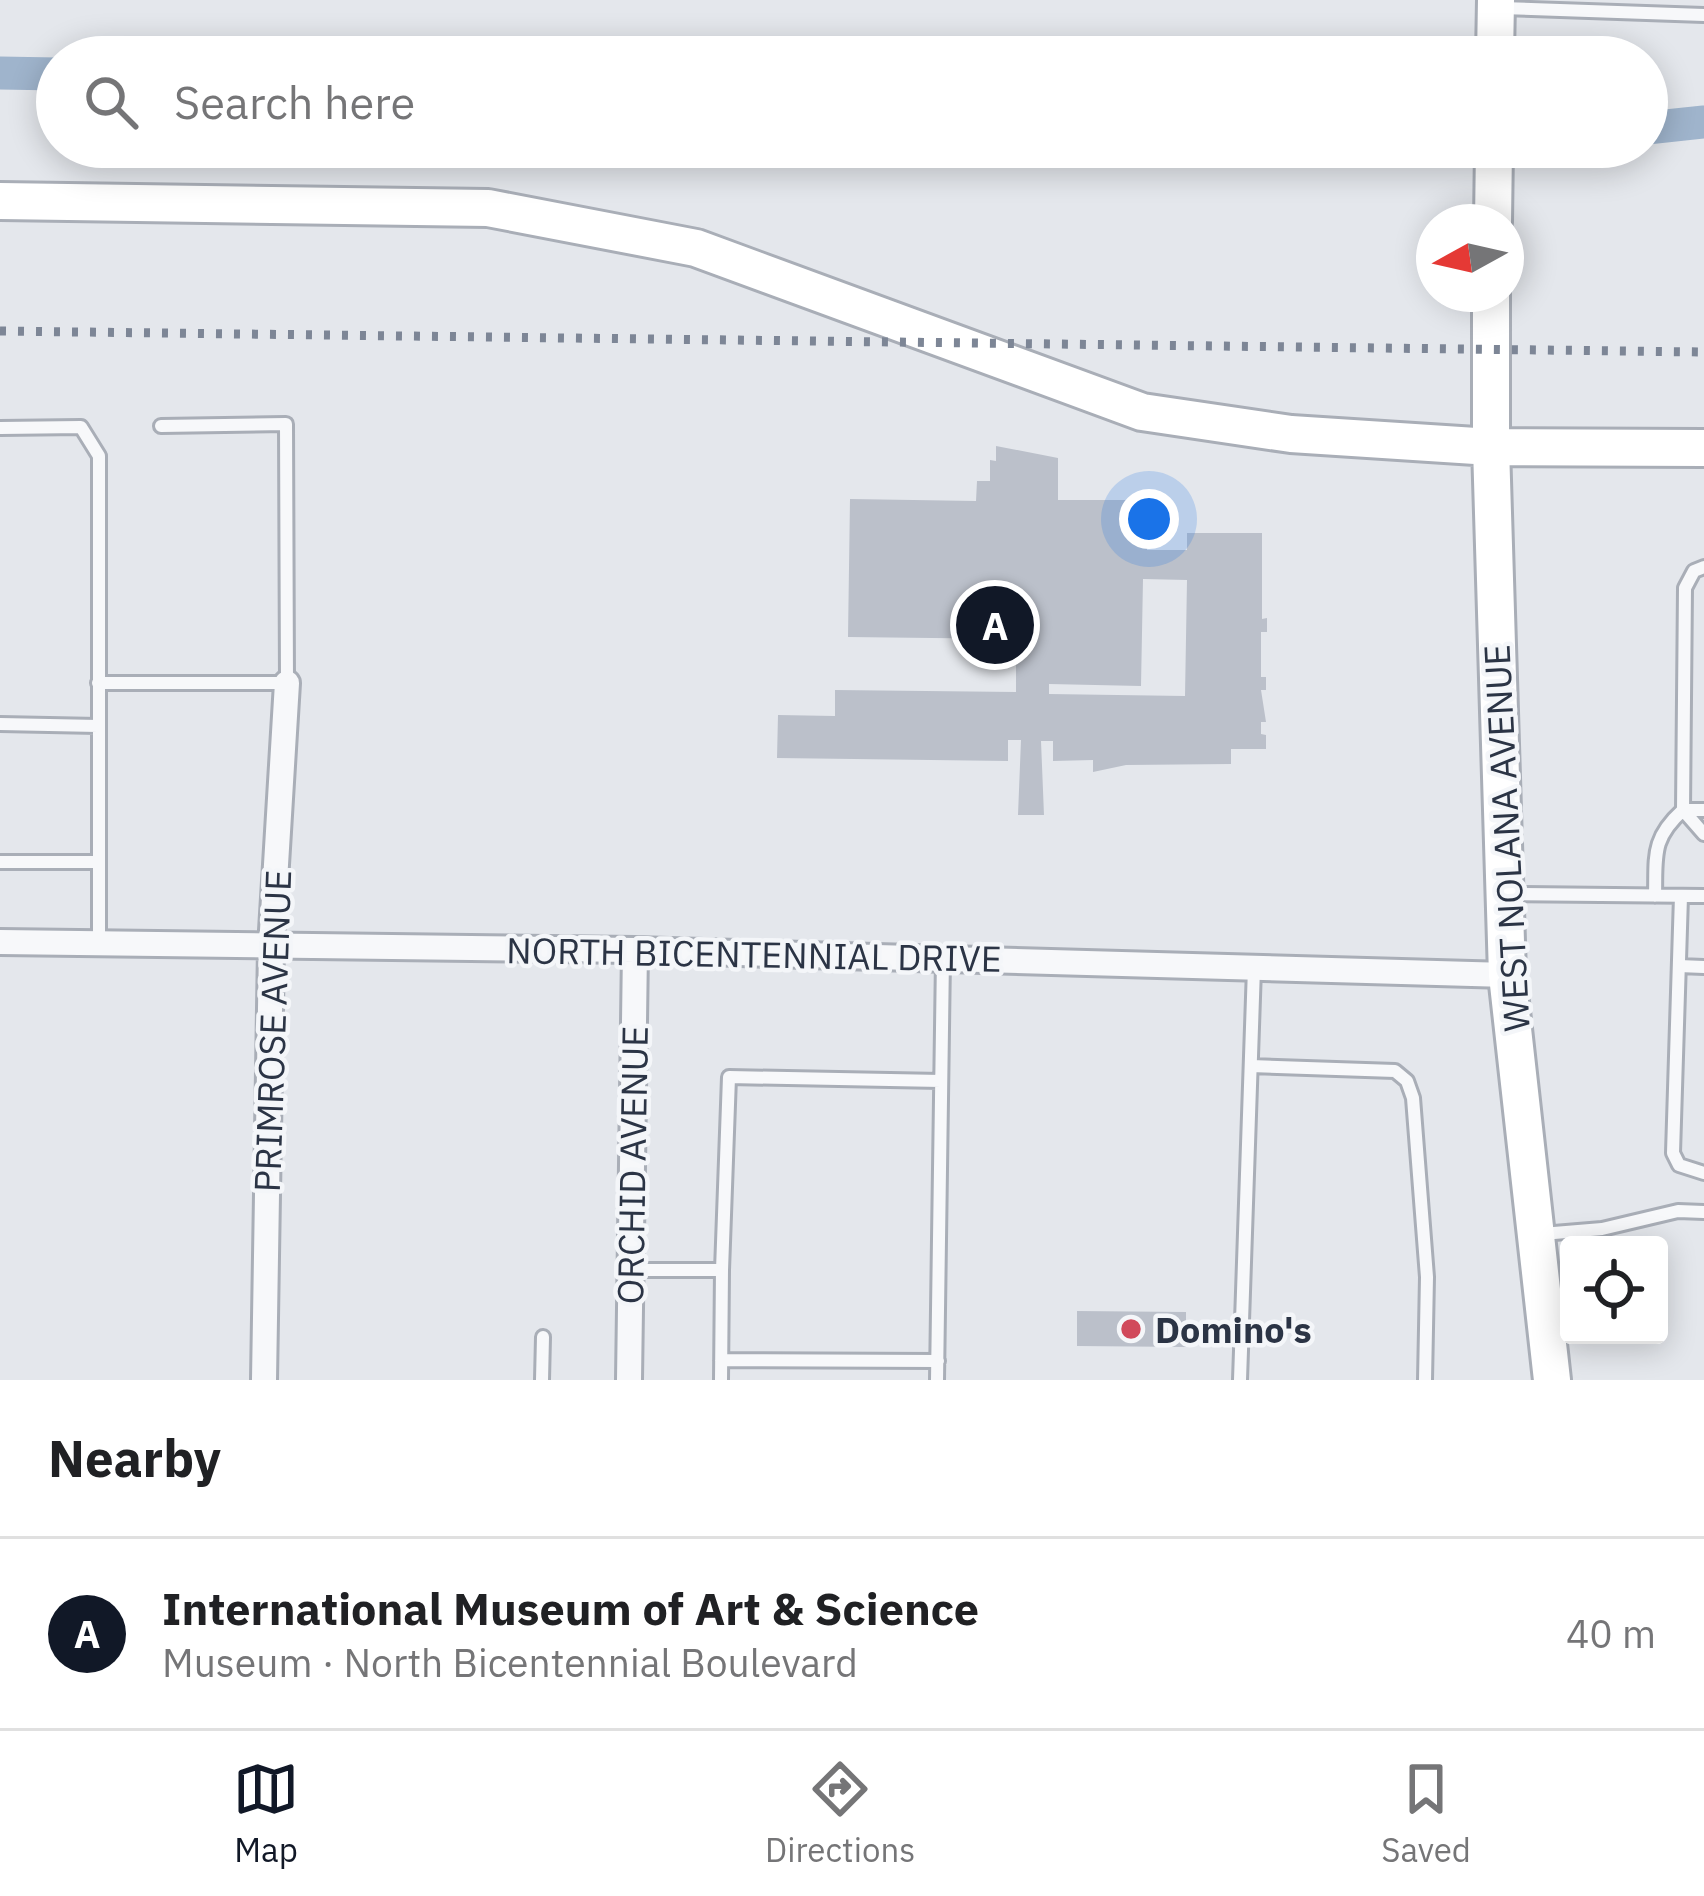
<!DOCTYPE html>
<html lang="en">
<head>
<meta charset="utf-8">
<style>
  :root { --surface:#fff; --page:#f2f2f2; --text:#202124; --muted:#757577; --line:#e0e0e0; --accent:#111827 }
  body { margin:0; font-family:"IBM Plex Sans",sans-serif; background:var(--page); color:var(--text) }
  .controls { position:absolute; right:36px; bottom:36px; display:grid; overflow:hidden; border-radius:12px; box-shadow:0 6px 30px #0003 }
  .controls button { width:108px; height:108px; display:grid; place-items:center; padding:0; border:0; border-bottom:3px solid var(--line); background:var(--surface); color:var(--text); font:60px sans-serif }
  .compass { position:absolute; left:1416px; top:204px; width:108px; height:108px; border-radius:50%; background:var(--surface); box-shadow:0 6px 30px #0003; rotate:262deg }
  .you { position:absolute; left:1149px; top:519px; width:42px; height:42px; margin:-30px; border:9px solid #fff; border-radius:50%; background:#1a73e8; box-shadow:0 0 0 18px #1a73e833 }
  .badge { display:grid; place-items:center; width:78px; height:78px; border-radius:50%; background:var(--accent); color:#fff; font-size:39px; font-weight:700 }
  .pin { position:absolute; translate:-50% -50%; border:6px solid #fff; box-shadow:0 3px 12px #0006 }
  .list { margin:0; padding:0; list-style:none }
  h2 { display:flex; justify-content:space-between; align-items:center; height:156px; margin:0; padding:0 48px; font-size:51px }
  h2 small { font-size:39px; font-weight:400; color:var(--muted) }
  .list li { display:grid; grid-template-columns:78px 1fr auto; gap:36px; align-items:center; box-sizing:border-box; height:192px; padding:0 48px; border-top:3px solid var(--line) }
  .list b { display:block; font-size:45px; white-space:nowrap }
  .list p { margin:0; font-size:39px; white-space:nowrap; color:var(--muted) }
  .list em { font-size:39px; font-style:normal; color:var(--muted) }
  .icon { flex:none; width:66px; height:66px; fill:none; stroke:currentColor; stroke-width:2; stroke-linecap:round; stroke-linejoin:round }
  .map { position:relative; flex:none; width:1704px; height:1380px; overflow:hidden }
  .search { position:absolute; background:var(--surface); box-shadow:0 6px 30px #0003; left:36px; right:36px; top:36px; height:132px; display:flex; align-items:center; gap:30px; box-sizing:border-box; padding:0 42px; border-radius:66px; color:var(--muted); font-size:45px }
  .sheet { height:348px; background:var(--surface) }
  nav { display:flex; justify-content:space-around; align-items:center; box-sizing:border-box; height:168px; border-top:3px solid var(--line); background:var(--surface); font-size:33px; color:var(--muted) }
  nav a { display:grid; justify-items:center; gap:6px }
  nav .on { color:var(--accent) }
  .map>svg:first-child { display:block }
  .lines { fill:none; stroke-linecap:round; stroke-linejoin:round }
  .canal { stroke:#9fb4cc; stroke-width:33 }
  .building { fill:#bbc0ca; fill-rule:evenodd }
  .service-casing { stroke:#a9aeb7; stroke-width:18 }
  .minor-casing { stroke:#a9aeb7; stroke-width:30 }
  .secondary-casing { stroke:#a9aeb7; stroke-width:42 }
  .service { stroke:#f7f8fa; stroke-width:12 }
  .minor { stroke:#f7f8fa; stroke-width:24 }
  .secondary { stroke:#fff; stroke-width:36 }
  .rail { stroke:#7d8696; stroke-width:9; stroke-dasharray:6 12; stroke-linecap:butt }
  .poi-dot { fill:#d1495b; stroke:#f4f6f9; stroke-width:4.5 }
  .labels { text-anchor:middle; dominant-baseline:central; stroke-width:9; stroke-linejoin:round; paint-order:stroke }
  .street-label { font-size:36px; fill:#2b3445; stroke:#f4f6f9 }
  .poi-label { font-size:36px; font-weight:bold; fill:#2b3445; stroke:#f4f6f9; text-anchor:start }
</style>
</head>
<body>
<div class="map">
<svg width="1704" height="1380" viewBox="0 0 1704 1380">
  <rect width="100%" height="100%" fill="#e4e7ec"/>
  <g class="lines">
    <!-- canal -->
    <path class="canal" d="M0,73L57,74
      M1647,128L1704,122"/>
  </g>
  <!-- building -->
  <path class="building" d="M996,446L1058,458V500H1147V550H1187V533H1262V619L1267,618V632H1261V677H1266V690H1261L1266,722H1261V734L1266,735V749H1231V764L1126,765L1093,772V760L1053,761V741H1041L1044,815H1018L1021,740H1008V761L777,758L778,715L835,716V690L1016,692V639L848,637L850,499L976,501L977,481H990V460L996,461ZM1143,579L1187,580L1185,696L1049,694V684L1141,686Z
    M1077,1311L1186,1312V1347L1077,1346Z"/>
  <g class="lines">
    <!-- service casing -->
    <g class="service-casing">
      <path id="service" d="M1501,8L1704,15
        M0,428L81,427L99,456V862H0
        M1704,567L1694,571L1685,588L1683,810L1704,834
        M98,683H287L286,424L161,426
        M0,724L98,726
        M99,862V943
        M1512,894L1704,896
        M1655,896C1656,856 1651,839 1683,810H1704
        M1681,896L1673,1153L1679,1165L1704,1173
        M1679,966L1704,967
        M1251,1066L1395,1071L1407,1081L1413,1098L1427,1277L1425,1380
        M1542,1234L1602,1229L1678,1211L1704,1212
        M632,1270H722L721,1380
        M722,1270L729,1077L941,1081
        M721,1360L938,1361
        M542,1380L543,1337
        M937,1380L943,958
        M1240,1380L1254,968"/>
    </g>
    <!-- minor casing -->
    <g class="minor-casing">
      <path id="minor" d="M0,942L635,950L1507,975
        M264,1380L271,947L287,683
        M629,1380L635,950"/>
    </g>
    <!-- secondary casing -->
    <g class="secondary-casing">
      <path id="secondary" d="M1495,57L1496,0
        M0,201L488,208L696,248L1142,412L1291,434L1491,447L1704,448
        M1493,222L1494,147
        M1491,294V447L1507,975L1552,1380"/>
    </g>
    <!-- service -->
    <use href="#service" class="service"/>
    <!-- minor -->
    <use href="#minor" class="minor"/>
    <!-- secondary -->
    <use href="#secondary" class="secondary"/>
    <!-- rail -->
    <path class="rail" d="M0,331L1704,352"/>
  </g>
  <!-- markers -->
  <circle class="poi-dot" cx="1131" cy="1329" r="12"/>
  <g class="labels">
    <!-- street labels -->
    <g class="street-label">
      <text transform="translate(1506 838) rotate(-93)">WEST NOLANA AVENUE</text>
      <text transform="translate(754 954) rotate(1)">NORTH BICENTENNIAL DRIVE</text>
      <text transform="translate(272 1031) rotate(-88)">PRIMROSE AVENUE</text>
      <text transform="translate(632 1165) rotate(-89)">ORCHID AVENUE</text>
    </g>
    <!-- poi labels -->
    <g class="poi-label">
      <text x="1155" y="1329">Domino's</text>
    </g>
  </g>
</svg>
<div class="controls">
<button><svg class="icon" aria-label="locate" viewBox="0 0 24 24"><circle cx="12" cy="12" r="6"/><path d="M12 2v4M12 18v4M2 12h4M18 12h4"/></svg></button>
</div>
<svg class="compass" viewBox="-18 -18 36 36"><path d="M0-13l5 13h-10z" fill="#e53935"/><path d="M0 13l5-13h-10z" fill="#757577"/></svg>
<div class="you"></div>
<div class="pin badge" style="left:995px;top:625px">A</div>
<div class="search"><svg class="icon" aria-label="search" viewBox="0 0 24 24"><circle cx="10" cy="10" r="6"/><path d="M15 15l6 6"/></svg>Search here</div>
</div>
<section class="sheet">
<h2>Nearby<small></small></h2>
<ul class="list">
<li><span class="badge">A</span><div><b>International Museum of Art &amp; Science</b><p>Museum · North Bicentennial Boulevard</p></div><em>40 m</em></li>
</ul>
</section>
<nav>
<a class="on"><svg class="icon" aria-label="map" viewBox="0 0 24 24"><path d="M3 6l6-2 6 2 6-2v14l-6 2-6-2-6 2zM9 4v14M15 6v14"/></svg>Map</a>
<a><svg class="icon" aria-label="directions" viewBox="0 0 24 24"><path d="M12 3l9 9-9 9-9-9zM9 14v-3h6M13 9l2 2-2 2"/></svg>Directions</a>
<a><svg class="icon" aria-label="saved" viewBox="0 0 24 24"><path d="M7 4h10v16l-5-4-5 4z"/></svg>Saved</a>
</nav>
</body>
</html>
